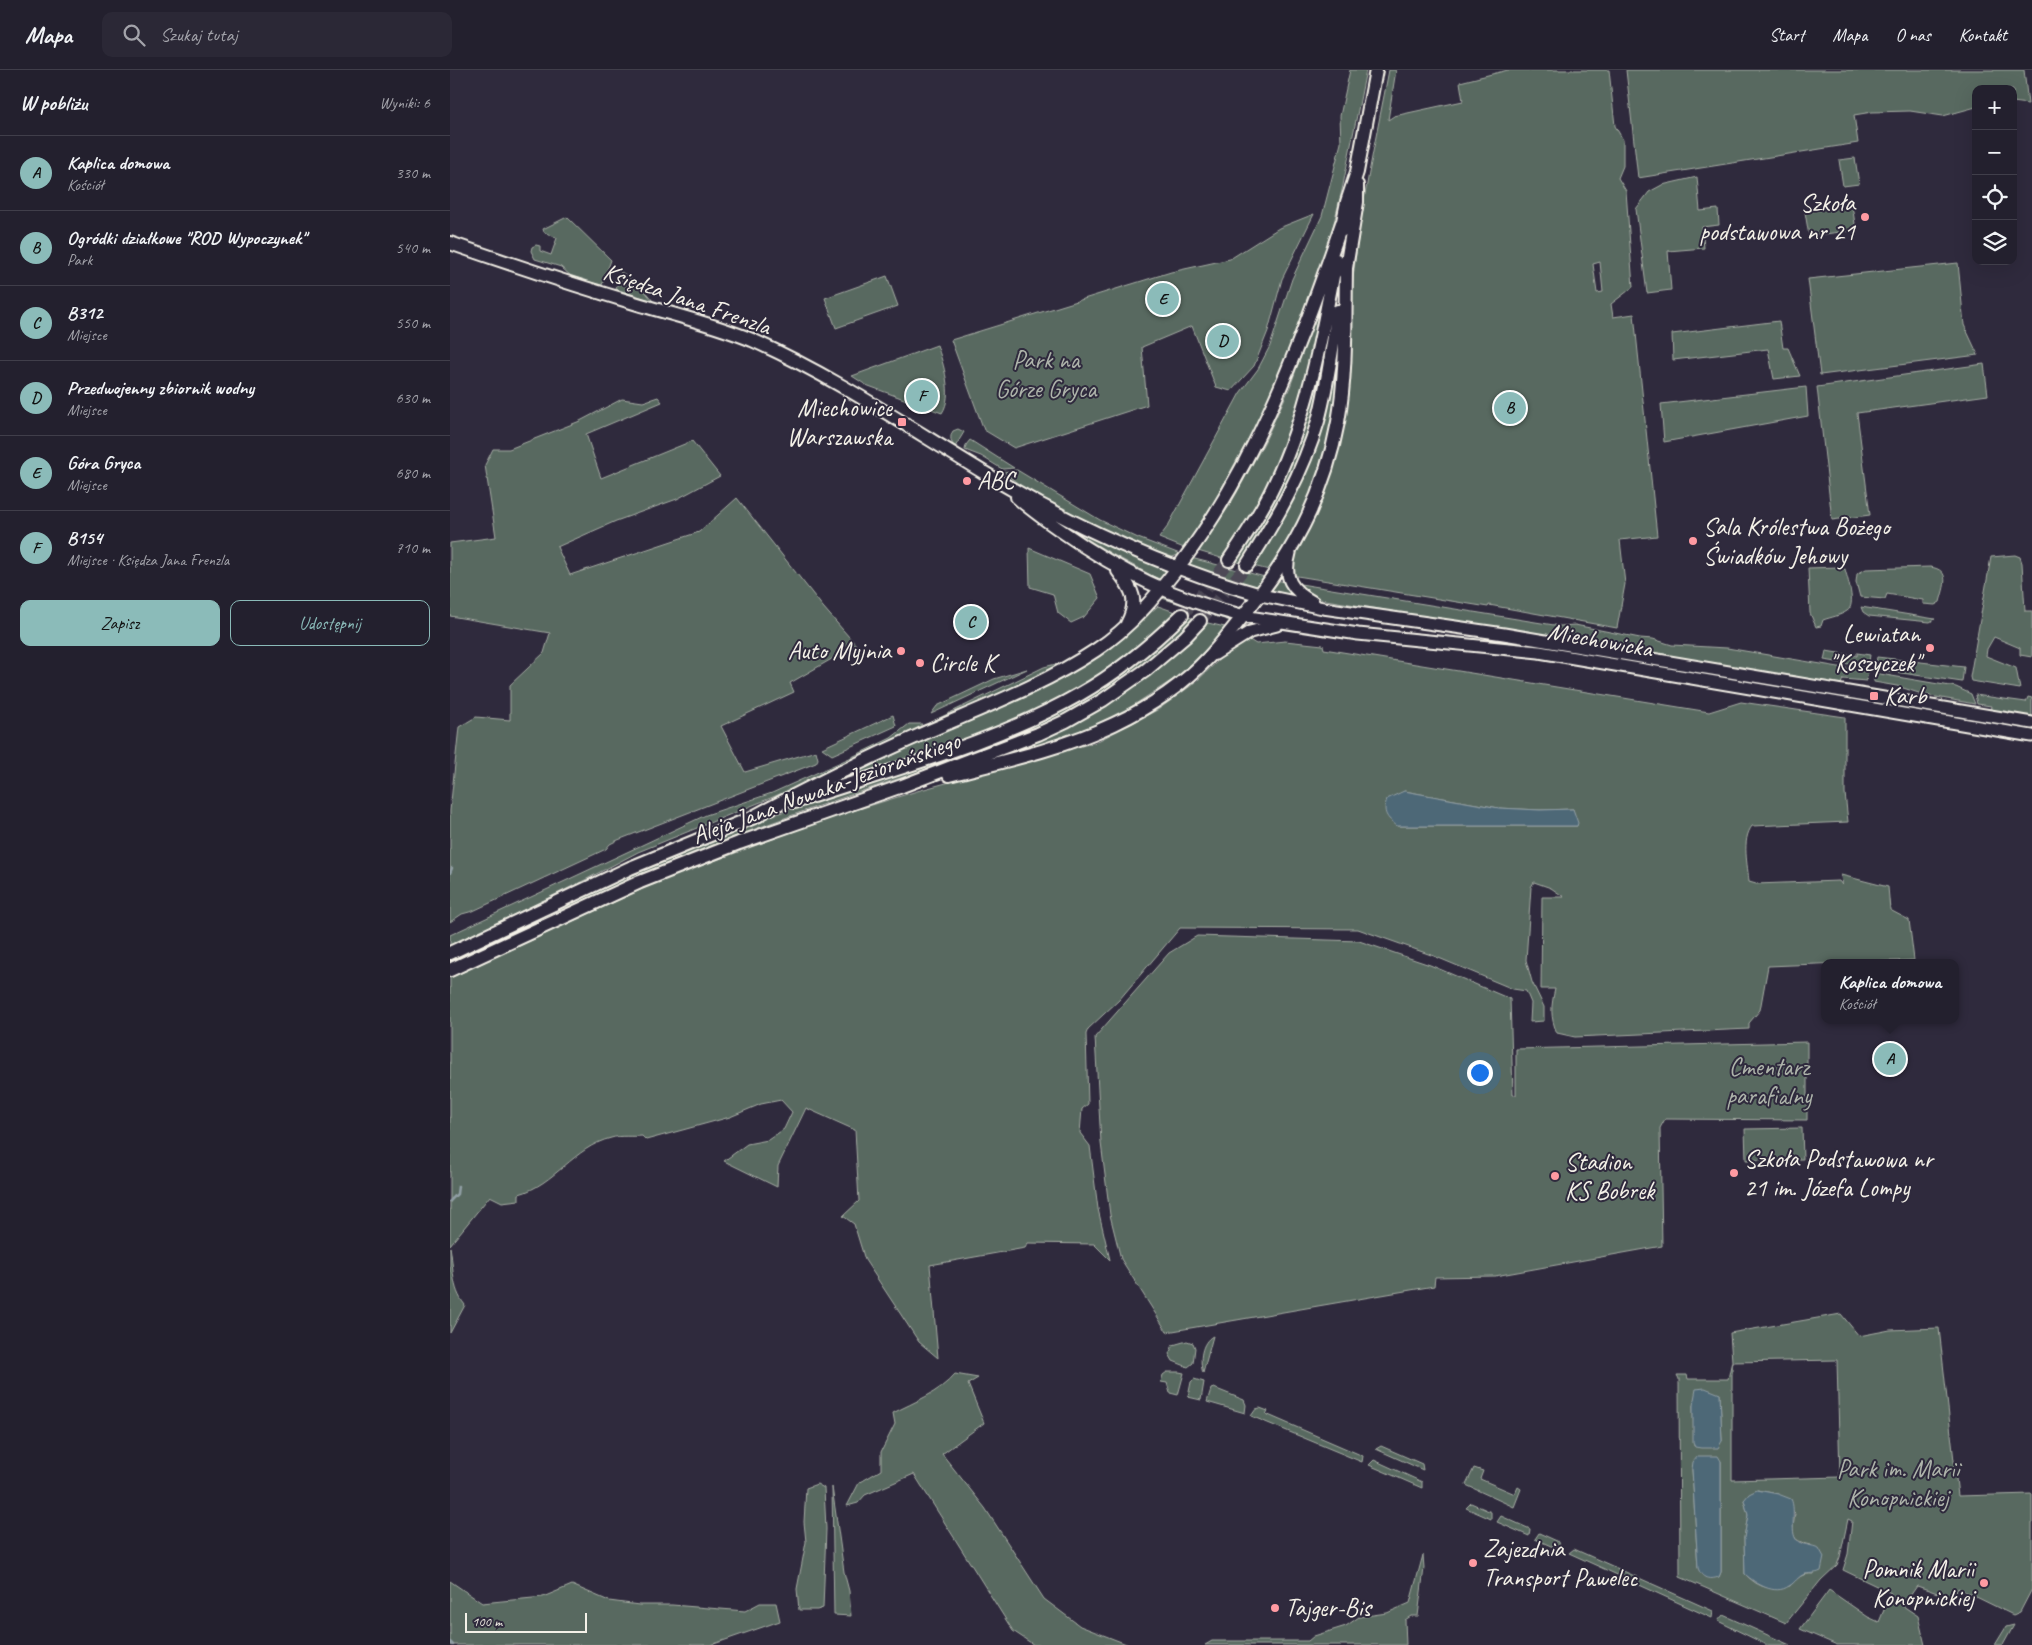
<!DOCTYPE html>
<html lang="pl">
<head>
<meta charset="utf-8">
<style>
  :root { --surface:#23202e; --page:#2b2836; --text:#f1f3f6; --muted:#a3a3aa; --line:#403e4a; --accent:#8bbbb9 }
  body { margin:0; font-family:Caveat,sans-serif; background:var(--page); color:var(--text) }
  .controls { position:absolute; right:15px; top:15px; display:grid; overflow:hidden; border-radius:10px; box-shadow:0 5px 20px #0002 }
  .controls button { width:45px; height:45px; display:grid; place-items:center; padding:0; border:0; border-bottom:1px solid var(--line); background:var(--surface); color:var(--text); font:25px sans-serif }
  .scale { position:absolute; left:15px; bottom:12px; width:122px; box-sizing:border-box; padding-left:5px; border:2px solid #f4f1e8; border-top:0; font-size:14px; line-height:18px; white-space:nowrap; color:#f4f1e8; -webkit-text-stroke:4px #2f2a3d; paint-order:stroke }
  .you { position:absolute; left:1029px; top:1002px; width:18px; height:18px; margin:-12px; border:4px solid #fff; border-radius:50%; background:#1a73e8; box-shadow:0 0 0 8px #1a73e833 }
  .badge { display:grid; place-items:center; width:32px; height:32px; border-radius:50%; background:var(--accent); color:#111; font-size:16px; font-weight:700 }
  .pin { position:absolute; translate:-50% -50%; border:2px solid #fff; box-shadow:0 1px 5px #0006 }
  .popup { position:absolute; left:1371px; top:889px; width:138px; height:65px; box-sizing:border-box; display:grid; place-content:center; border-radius:10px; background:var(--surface); filter:drop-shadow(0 1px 4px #0005); font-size:16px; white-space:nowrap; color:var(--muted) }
  .popup b { font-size:19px; color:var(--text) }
  .popup::after { content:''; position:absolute; left:50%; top:100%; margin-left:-10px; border:10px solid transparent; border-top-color:var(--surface) }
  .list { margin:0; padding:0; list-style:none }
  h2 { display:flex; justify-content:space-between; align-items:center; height:65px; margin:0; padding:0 20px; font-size:21px }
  h2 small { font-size:16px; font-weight:400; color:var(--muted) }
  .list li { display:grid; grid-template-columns:32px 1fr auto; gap:15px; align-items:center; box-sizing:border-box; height:75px; padding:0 20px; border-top:1px solid var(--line) }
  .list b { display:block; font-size:19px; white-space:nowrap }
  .list p { margin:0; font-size:16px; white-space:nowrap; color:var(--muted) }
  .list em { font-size:16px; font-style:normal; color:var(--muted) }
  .actions { display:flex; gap:10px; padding:15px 20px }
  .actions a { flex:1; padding:11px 0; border:1px solid var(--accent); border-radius:10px; text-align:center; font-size:18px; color:var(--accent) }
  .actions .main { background:var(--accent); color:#111 }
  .icon { flex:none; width:28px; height:28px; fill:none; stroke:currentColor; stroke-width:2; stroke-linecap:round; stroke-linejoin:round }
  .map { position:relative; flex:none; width:1582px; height:1575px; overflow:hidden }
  header { display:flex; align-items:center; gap:30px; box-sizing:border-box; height:70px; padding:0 25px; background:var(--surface); border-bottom:1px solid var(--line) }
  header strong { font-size:24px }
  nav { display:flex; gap:28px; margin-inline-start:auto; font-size:18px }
  .search { width:350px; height:45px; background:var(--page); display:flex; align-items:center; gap:12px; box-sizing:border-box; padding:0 18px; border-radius:10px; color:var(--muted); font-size:19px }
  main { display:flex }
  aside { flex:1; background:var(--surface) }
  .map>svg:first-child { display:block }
  .green { fill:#586961; stroke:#a6ada4; fill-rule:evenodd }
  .water { fill:#4e6777; stroke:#909ea4 }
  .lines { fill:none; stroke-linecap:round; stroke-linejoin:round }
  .stream { stroke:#909ea4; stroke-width:2.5 }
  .primary-tunnel { stroke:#4d4857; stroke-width:12; stroke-dasharray:12 6; stroke-linecap:butt }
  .secondary-casing { stroke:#f4f1e8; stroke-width:15 }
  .primary-casing { stroke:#f4f1e8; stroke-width:16 }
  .secondary { stroke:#2f2a3d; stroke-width:11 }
  .primary { stroke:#2f2a3d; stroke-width:12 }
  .poi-dot { fill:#ff9aa2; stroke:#2f2a3d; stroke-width:2 }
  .labels { text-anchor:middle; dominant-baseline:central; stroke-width:4; stroke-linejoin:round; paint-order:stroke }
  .poi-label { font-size:25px; fill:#f4f1e8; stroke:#2f2a3d; text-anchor:start }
  .street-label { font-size:25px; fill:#f4f1e8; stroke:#2f2a3d }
  .park-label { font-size:25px; fill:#aeb4ab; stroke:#2f2a3d }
</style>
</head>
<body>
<header>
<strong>Mapa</strong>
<div class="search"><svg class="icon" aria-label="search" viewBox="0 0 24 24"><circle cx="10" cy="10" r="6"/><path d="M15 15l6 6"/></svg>Szukaj tutaj</div>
<nav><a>Start</a><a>Mapa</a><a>O nas</a><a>Kontakt</a></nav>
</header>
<main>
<aside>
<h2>W pobliżu<small>Wyniki: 6</small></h2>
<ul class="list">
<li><span class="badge">A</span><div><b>Kaplica domowa</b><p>Kościół</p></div><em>330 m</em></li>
<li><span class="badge">B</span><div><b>Ogródki działkowe &quot;ROD Wypoczynek&quot;</b><p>Park</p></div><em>540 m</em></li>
<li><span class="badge">C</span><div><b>B312</b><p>Miejsce</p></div><em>550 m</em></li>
<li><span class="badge">D</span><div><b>Przedwojenny zbiornik wodny</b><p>Miejsce</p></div><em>630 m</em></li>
<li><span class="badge">E</span><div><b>Góra Gryca</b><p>Miejsce</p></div><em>680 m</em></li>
<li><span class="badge">F</span><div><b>B154</b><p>Miejsce · Księdza Jana Frenzla</p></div><em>710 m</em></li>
</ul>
<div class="actions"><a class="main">Zapisz</a><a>Udostępnij</a></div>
</aside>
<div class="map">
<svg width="1582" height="1575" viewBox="0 0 1582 1575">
  <rect width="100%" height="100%" fill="#2f2a3d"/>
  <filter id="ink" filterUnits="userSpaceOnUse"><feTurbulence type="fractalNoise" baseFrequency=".02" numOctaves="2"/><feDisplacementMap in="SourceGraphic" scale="10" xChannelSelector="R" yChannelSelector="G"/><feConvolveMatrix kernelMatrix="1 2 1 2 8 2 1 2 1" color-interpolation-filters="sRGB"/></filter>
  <g filter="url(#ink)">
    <!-- green -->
    <path class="green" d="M900,0H916L892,120L876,185L824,316L807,353L760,439L734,478L709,468L718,456L790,323L808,299L820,276L842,209L872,146L891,73L890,46Z
      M939,0H946L938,50L944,46L1013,31L1010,12L1058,0H1159L1165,56L1173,70V96L1168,108L1176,121L1183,217L1161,234L1163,247L1184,244L1207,466L1170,470L1175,514L1167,558L1039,535L1038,537L841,505L846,481H848C873,432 893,381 898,326C901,287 898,248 903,209C910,139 926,69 939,0ZM1150,192L1153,222L1147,223L1143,194Z
      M1176,0H1574L1578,34L1563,32V19H1526V37L1493,46L1460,41L1422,42L1404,45L1408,73L1188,108Z
      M1405,88L1409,114L1393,116L1389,90Z
      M1247,107L1250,141L1268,139L1269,155L1252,157L1254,178L1218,181L1221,220L1197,223L1186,139L1199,122L1212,115Z
      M1402,135L1406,160L1359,166L1355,142Z
      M864,144L832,209L818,261L804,296L781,321L766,317L742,256L692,277L697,335L564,378L534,360L501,270L721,202L780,189L829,158Z
      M117,147L161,190L152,215L123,208L111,197L85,189L81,181L82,177L86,175L90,176V181L101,185L107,168L94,162L93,159Z
      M1508,193L1514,255L1528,285L1370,305L1358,209Z
      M171,202L188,213L203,231L166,219Z
      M437,206L448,236L386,258L375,228Z
      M890,206L877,287L861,353L850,383L827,435L792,493L783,491C816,445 837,407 855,353Z
      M876,213C874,242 866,268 859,295C840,363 817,422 779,481L777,480L771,488L748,481L780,435L814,373L840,317Z
      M1329,251L1333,278H1338L1350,306L1324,309L1318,279L1223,290L1222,264Z
      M889,272C888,326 882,383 860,433C849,457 835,479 823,501L803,496L839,438L862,387L877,344Z
      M487,275C493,293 504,325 492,343L416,315L402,306Z
      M1534,294L1538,325L1407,343L1420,445L1382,450L1367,317Z
      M1356,317L1358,346L1214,372L1211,334Z
      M208,327L212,332L136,364L151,408L242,371L270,406L227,429L166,451L107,477L120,505L249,462L287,428L373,537L406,575L340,613L344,622L271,656L295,702L366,681L368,689L366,693L168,770L160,774L156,779L23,841L12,844L0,852V741L9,657L26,647L60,650V615L94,583L100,563L0,546V473L46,467L35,395L43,379H59L130,351L172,329L193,332Z
      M508,359L514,362L505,377C501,373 499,367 503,361Z
      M520,370L564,398L552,399L531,386L515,380L516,375Z
      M567,400L650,450L688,468L730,484L718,489L681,476L582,424L553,402Z
      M581,435L718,500L710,510L662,484Z
      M579,478L640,504L650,528L634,547L621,553L608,543L603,524L580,517Z
      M1565,485L1570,487L1572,493L1575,541H1582V587L1570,585V578L1544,567L1537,579L1536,586L1566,598L1570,619L1521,611L1520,607L1541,487Z
      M741,488L819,508L809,519L737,496Z
      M1390,497L1395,499C1397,508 1407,535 1397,541C1390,546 1381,547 1373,550L1371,556L1366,557L1360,543L1358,498Z
      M1480,497C1502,500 1494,516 1490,532L1485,535L1473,534V530L1437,524L1435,529L1410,527L1406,512L1407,504L1416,499Z
      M825,510L836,512L847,527L819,521Z
      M844,513L1110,556L1125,555L1190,568L1203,569L1222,575L1277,578L1418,602L1416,611L1393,609L1390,616L972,550L935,540L864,528Z
      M716,527L784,549L783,552L712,528Z
      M708,536L725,542L717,550V552C697,569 677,587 655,602C576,655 481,680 392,710L391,708L569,627L660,578Z
      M1411,537L1485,549L1480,552L1419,546L1413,542Z
      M738,547L745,549C710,582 672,614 630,637C560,676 483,696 409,722C367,736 325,751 284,767C187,803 94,850 0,895V888L151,816L300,753L525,677L708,575Z
      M758,553L779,558L730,605L679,638L615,669L542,688C630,655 692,621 758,553Z
      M798,569L806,574L835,571L873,575L874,579L1259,642L1291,632L1395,647V723L1398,752L1302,756C1291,770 1298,796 1299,812L1306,814L1389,811L1392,815L1391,805L1438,817L1440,840L1459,850L1464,890L1318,896L1310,940L1299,953V959L1125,967L1107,963C1100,947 1101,936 1105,919H1091L1092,827H1114L1101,818L1084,812L1081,817L1076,890L1082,912L1094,937V951L1080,952L1081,933L1076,921L1063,919L984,886L908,859L730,858L669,930L638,959L636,964L638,1034L632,1039L630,1063L640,1076L648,1139L660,1190L644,1174L578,1173L575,1178L480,1195L488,1288L469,1272L415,1190L404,1154L393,1146L409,1131L405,1060L356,1038L328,1096L327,1117L274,1091L297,1074L318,1070L334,1059L342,1042L331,1030L311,1034L280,1047L196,1070L192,1066C182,1067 170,1065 161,1068C124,1077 104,1115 69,1124V1130L52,1132L40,1126L0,1175V908L210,811L374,750L467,721L646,672L709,639L746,612L775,584ZM954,721L1049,738L1090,740L1123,739L1127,756H948Z
      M1376,581L1407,586V583L1420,585L1418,597L1374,590Z
      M1427,587L1514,597L1512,612L1425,599Z
      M606,594L604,598L479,655V653L594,597Z
      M577,599L481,644L487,636L544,609Z
      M1424,603L1506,617L1521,624L1525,634L1475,625L1447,616L1424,612Z
      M1525,625L1576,632L1578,627L1582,628V649L1540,642L1541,636L1527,634Z
      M443,645L446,656L382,685L372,678Z
      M459,654H472L467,661L425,682L323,727L188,782L135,810L0,876V865L256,745L322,723L404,686L441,668Z
      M747,866L909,871L980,895L1060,929L1063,1025H1066V979L1357,972V1050L1215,1049L1210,1058L1212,1176L1045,1206L985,1207L984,1216L717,1262L671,1189L660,1145L651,1073L645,967L719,883Z
      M1352,1058L1353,1089L1296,1090L1295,1059Z
      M0,1177C4,1198 1,1218 15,1235L0,1263Z
      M1391,1244L1409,1266L1440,1260L1489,1258L1508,1426L1582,1424V1519L1570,1542L1563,1545L1508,1518L1502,1528L1467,1516L1453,1536L1468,1546L1475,1575H1387L1350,1559L1379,1520L1418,1547L1429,1552L1441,1523L1393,1500L1398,1484L1402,1451L1398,1449L1390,1487L1387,1495L1371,1510L1336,1553L1230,1507L1229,1309L1227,1305H1237L1238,1309H1278L1282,1291L1280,1263ZM1387,1290L1390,1407L1282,1410V1292ZM1270,1324L1272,1371L1244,1376L1243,1335ZM1271,1391V1502L1269,1507L1248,1498L1242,1399ZM1307,1420L1328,1424L1345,1444C1342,1464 1339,1470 1361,1475L1364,1504C1352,1503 1347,1508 1340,1516C1319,1519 1311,1520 1295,1504L1294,1468L1298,1445L1294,1430Z
      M763,1266L753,1303C749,1291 751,1272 763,1266Z
      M737,1271L743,1273L745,1278L743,1293L738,1297L723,1291L719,1284L723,1275Z
      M717,1302H729L734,1303L728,1325L720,1323L717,1313L711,1312L713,1305Z
      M505,1304L528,1308L518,1314L534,1353L492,1384L535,1438L594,1529L630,1556L679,1575H584L563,1561L464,1404L415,1425L408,1433L397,1436L409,1413L431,1400V1382L445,1354L443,1343C464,1332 489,1323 505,1304Z
      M744,1309L754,1312L751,1330L738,1327L741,1312Z
      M764,1318L794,1330L796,1335L795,1343L757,1332L761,1319Z
      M810,1338L818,1341L816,1344L913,1386L912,1392L801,1346L806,1339Z
      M931,1376L972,1394L973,1400L926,1379Z
      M924,1390L972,1412V1418L919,1395Z
      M1024,1398L1033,1401L1030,1409L1065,1424L1068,1417L1071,1419L1064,1437L1016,1415Z
      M367,1414L374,1418L376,1459L373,1538L367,1540H349L347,1519L356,1472L354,1452L356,1418Z
      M382,1417L394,1502L399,1521L401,1546L384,1545Z
      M1021,1433L1041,1442V1449L1016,1438Z
      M1051,1446L1080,1459L1079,1466L1047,1452Z
      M1089,1463L1109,1472L1110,1480L1085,1469Z
      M1124,1479L1263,1541L1262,1548L1119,1483Z
      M973,1485L974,1498L968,1546H961L955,1550L956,1575H755L762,1571H858L864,1566L896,1556L909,1547L937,1543L960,1533Z
      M0,1511L32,1533L93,1527L122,1515L159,1531L189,1535H222L295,1541L310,1533H326L330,1551L261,1575H0Z
      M1273,1545L1340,1575H1317L1268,1551Z
      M1564,1555L1553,1575H1545L1556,1557Z"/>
    <!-- water -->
    <path class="water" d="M954,721L1049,738L1090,740L1123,739L1128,753L1127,756H947C937,748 932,743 937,729Z
      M1255,1318L1270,1324L1272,1371L1268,1378H1251L1245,1377L1243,1373V1335L1246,1319Z
      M1248,1386H1268L1271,1391V1502L1269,1507C1259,1510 1252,1509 1248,1498L1242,1399L1243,1392Z
      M1307,1420L1328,1424L1341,1429C1347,1440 1338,1466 1349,1472C1354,1475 1362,1475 1369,1478L1374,1487L1371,1501C1365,1504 1361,1503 1355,1504C1348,1506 1345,1513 1339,1516C1325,1526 1306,1514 1295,1504L1294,1468L1298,1445L1294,1430L1299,1424Z"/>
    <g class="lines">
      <!-- stream -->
      <path class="stream" d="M0,803L2,798
        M0,1131L7,1124L8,1116
        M0,1572L3,1575"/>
      <!-- primary-tunnel -->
      <path class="primary-tunnel" d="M732,545L760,515L779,490
        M750,551L797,495"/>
      <!-- secondary casing -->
      <g class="secondary-casing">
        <path id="secondary" d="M840,483C833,508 841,520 863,532
          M811,525L873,538L1054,564L1582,653
          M793,546L908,564L1089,582L1582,666
          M765,584L800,562L827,555"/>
      </g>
      <!-- primary casing -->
      <g class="primary-casing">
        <path id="primary" d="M891,161L897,132L907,102L926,0
          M0,173C63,195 127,216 191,235C228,246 266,255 302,270C390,309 470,365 553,414C636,462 718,499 811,525
          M895,204L907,132V115
          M567,427C581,440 597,451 613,462C670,502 725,529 793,546
          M779,490C796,465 812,441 824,415C858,344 872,266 886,190
          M797,495C826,450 853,403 868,351C878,315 882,277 888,241
          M668,501C683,520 689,531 677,554
          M499,705C555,691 611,679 664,654C698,638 733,615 759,587C771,574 782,560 793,546C841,487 874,428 888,352C897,302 895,249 896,198
          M345,732C439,700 543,674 630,624C667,603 701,575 732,545
          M303,747C358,718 413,690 470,665C529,639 592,616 646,580C681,557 706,526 732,492C808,391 851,272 892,153
          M0,883L180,798L309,745
          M0,900L190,812L289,773L452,716L588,664L616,651L653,630L696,600L735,567L750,551"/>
      </g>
      <!-- secondary -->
      <use href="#secondary" class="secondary"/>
      <!-- primary -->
      <use href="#primary" class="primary"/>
    </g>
  </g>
  <!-- markers -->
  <g class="poi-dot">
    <circle cx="1415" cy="147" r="5"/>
    <rect x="447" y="347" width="10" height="10" rx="2.5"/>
    <circle cx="517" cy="411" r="5"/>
    <circle cx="1243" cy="471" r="5"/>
    <circle cx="1480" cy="578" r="5"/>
    <circle cx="451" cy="581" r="5"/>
    <circle cx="470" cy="593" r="5"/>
    <rect x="1419" y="621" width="10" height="10" rx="2.5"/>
    <circle cx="1284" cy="1103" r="5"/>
    <circle cx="1105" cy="1106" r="5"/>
    <circle cx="1023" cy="1493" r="5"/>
    <circle cx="1534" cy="1513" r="5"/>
    <circle cx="825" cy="1538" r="5"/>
  </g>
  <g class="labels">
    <!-- poi labels -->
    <g class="poi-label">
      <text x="1405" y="133" text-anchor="end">Szkoła<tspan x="1405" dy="29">podstawowa nr 21</tspan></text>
      <text x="442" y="338" text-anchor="end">Miechowice<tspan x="442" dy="29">Warszawska</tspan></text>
      <text x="527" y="411">ABC</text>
      <text x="1253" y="457">Sala Królestwa Bożego<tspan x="1253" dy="29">Świadków Jehowy</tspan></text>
      <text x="1470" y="564" text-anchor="end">Lewiatan<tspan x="1470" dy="29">"Koszyczek"</tspan></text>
      <text x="441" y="581" text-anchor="end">Auto Myjnia</text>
      <text x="480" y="593">Circle K</text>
      <text x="1434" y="626">Karb</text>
      <text x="1294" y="1089">Szkoła Podstawowa nr<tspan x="1294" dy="29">21 im. Józefa Lompy</tspan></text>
      <text x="1115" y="1092">Stadion<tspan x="1115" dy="29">KS Bobrek</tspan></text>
      <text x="1033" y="1479">Zajezdnia<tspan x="1033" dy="29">Transport Pawelec</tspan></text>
      <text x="1524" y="1499" text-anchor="end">Pomnik Marii<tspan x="1524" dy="29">Konopnickiej</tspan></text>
      <text x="835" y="1538">Tajger-Bis</text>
    </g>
    <!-- street labels -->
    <g class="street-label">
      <text transform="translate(237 229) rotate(19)">Księdza Jana Frenzla</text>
      <text transform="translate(1150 570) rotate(10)">Miechowicka</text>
      <text transform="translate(376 718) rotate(-20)">Aleja Jana Nowaka-Jeziorańskiego</text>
    </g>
    <!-- park labels -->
    <g class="park-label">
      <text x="596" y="290">Park na<tspan x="596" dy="29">Górze Gryca</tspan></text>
      <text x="1319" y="997">Cmentarz<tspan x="1319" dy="29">parafialny</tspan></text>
      <text x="1448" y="1399">Park im. Marii<tspan x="1448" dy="29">Konopnickiej</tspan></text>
    </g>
  </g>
</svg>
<div class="controls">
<button>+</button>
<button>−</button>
<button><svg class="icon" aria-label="locate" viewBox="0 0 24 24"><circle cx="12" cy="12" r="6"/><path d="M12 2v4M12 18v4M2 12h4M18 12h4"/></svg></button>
<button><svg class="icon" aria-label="layers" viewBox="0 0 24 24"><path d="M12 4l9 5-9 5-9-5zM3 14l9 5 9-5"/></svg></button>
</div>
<div class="scale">100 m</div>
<div class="you"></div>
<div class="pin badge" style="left:1440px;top:989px">A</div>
<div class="popup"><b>Kaplica domowa</b>Kościół</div>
<div class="pin badge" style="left:1060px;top:338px">B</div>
<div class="pin badge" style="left:521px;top:552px">C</div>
<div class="pin badge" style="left:773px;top:271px">D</div>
<div class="pin badge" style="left:713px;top:229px">E</div>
<div class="pin badge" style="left:472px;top:326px">F</div>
</div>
</main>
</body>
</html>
